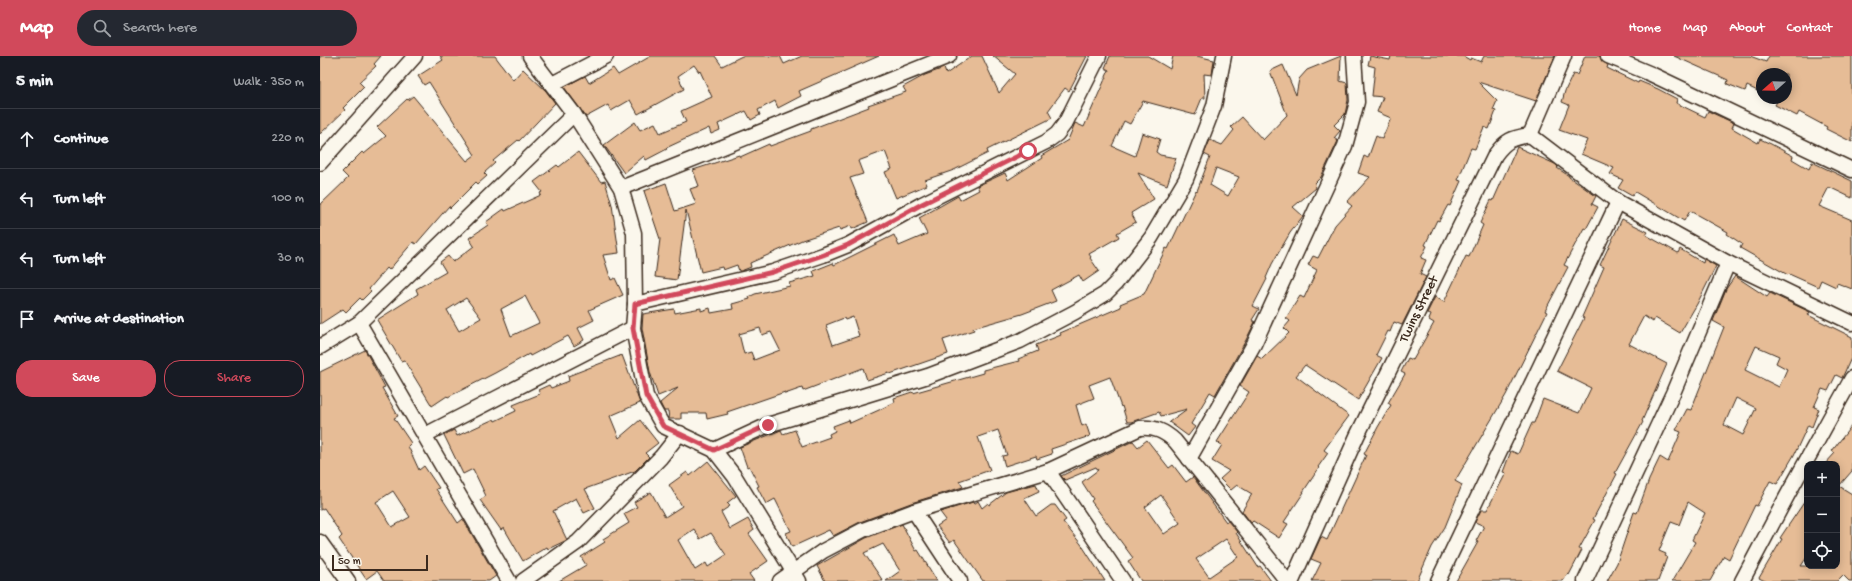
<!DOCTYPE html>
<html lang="en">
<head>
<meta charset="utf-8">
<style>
  :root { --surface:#171b24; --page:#242831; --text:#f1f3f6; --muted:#9ea1a6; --line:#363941; --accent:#d1495b }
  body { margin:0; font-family:"Gochi Hand",sans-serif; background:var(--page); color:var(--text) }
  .controls { position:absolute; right:12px; bottom:12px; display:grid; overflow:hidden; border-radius:8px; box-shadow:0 2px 10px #0003 }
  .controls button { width:36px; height:36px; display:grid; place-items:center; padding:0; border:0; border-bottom:1px solid var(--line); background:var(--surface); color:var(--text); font:20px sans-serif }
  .compass { position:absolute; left:1436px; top:12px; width:36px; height:36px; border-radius:50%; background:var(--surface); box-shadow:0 2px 10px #0003; rotate:250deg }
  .scale { position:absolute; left:12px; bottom:10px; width:96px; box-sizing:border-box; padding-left:4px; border:2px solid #3b2a1e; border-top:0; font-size:11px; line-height:14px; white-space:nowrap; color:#3b2a1e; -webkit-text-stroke:3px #fbf7ec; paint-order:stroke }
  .stop { position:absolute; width:12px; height:12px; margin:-9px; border:3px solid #d1495b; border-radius:50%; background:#fff }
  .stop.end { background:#d1495b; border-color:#fff; box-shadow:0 1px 4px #0008 }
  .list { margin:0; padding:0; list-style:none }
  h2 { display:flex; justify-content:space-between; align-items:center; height:52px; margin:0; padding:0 16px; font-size:17px }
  h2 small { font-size:13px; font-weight:400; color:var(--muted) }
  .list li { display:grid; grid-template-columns:26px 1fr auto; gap:12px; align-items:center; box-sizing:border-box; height:60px; padding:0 16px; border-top:1px solid var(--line) }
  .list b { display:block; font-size:15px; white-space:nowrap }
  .list em { font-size:13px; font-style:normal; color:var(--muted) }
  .actions { display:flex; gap:8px; padding:12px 16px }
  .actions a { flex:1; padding:9px 0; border:1px solid var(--accent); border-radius:16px; text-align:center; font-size:14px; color:var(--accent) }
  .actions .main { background:var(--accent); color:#fff }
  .icon { flex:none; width:22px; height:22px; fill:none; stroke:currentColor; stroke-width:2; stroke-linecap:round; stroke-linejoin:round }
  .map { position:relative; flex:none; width:1532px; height:525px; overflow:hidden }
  header { display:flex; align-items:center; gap:24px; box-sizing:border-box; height:56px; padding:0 20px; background:var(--accent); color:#fff }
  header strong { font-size:19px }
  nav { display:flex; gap:22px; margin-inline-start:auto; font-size:14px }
  .search { width:280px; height:36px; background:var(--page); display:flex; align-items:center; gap:10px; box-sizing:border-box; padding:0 14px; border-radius:22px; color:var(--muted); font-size:15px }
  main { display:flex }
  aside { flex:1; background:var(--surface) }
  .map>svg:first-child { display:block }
  .building { fill:#e6bc96; stroke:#3b2a1e; fill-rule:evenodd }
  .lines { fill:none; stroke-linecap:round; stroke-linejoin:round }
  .minor-casing { stroke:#3b2a1e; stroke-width:17 }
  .minor { stroke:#fbf7ec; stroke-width:14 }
  .route { stroke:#d1495b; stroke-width:5 }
  .labels { text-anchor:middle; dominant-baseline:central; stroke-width:4; stroke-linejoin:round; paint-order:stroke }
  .street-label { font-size:14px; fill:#3b2a1e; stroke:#fbf7ec }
</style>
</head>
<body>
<header>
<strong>Map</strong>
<div class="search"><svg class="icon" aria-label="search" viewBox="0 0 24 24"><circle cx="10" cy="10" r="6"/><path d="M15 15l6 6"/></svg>Search here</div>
<nav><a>Home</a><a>Map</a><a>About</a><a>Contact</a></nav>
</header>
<main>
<aside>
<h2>5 min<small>Walk · 350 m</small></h2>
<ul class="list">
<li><svg class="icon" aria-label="ahead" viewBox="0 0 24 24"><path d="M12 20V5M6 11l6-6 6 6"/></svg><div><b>Continue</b></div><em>220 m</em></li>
<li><svg class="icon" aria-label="left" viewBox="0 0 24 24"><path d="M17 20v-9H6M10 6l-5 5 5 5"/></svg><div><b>Turn left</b></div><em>100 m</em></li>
<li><svg class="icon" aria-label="left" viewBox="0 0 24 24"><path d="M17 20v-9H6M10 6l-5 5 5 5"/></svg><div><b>Turn left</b></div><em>30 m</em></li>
<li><svg class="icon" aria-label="arrive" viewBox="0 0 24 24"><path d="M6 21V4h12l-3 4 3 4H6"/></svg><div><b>Arrive at destination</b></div></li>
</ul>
<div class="actions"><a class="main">Save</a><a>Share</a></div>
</aside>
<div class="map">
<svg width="1532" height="525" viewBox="0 0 1532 525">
  <rect width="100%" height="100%" fill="#fbf7ec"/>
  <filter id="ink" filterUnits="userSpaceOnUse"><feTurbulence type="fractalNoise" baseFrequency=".025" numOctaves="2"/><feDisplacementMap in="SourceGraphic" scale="8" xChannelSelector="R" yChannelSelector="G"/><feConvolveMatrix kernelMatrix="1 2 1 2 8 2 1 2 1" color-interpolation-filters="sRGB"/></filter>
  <g filter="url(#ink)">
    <!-- building -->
    <path class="building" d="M0,0H61L54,8L56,10L39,26L44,31L23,52L25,54L0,78Z
      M120,0H175L193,24L203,13L226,35L235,47L199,85L198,84L173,105L175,107L164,117L167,120L158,128L156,126L130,152L129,150L96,188L93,186L69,214L67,212L49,233L51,235L42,244L40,242L26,256L23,253L0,268V149L28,122L22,116L42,96L44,98L66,80L57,71L87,43L88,44L93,40L147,105L155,99L109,26L104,29L98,20L123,4Z
      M331,0H395L402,10L422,0H460L464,8L482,0H559L479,35L481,40L458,52L455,45L438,54L440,59L431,64L426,55L398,68L400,74L391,78L389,72L346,92L347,93L326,104L324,100L304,117L284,89L315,66L320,74L335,67L340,77L366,66L361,55L392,41L380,15L379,16L374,9L358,20L364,33L318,58L310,44L291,55L288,49L266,61L244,31L265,20L269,27L293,12L298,19Z
      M652,0H662L679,37L695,18L673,0H767L749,35L745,32L728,55L732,62L667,94L668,97L634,114L605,124L607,129L576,142L565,116L572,113L565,95L538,105L543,118L530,122L548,166L532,173L531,170L520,174L519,172L482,184L430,207L431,211L421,215H419L417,209L403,214L402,211L381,216L366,154L357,224L335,221L340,183L324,135L346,127L355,155L376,148L370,133L379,130L373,114L419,99L420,101L449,88L450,90L491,75V73L549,51L548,49L586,36L583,31L605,19L624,12L626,18Z
      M790,0H828L850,13L853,0H877L894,4L892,19L884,18L885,42H882L875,59L823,45L810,68L804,65L792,90L815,100L822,77L840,83L836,96L840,99L856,102L847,129L818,117L834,143L811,157L816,166L797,177L799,181L769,198L771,201L770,202L779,215L763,226L759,219L731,234L736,245L702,258L653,272L654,274L623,284L628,298L570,318L569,317L547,324L543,312L483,335L482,332L465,338V336L407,356L408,358L387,363L386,357H361V363H349L348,355H344L340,347L358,332L338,340L330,316L322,272L323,258L354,253L355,257L381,252V255L390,252L391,257L413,253L412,248L430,243L429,241L435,238L470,230L469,227L495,220L493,215L513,207L514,209L574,179L579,190L607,178L599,162L638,140L640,144L659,134L657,130L685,117L688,124L722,102L721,100L748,84L755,67L764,71L789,14L785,12ZM533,261L539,280L513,289L506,269L524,262L525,264ZM440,272L442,279L451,276L460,294L434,304L431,296L424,298L419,278Z
      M1021,0L1020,25L1027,27L1028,44L1025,58L1014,69L1020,75L1014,82L1018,85L1017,87L1001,121L995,127L996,132L973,151L983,160L970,177L952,208L946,222L947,223L933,250L939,253L932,264L935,266L926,284L895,339L890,336L871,368L875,371L868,380L849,366L867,353L841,360L839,356L811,366H807L802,350L801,351L790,321L769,329L774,342L756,349L762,370L766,368L770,380L731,393L732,398L717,403L716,400L685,410L682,400L687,399L678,374L658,381L670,414L639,425L643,431L591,447L540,466L513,480L509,474L472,491L466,477L471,475L455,443L446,448L437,431L439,430L429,410L427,411L420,391L461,374L463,378L475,374L482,391L510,381L509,378L515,375L513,370L529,364L530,367L559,354L575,346L574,342L592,336L593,337L663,317V314L699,305L698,303L718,295L716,289L741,279L740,277L801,251L800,248L824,238L846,192L848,193L876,134L877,135L890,101L884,98L890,84L902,89L914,74L911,71L922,61L943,84L967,59L950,15L963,9L976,39L979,23L987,14ZM896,112L919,121L908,140L890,129Z
      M1050,0L1070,4L1071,0H1143L1150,4L1151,2L1161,6L1164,0H1235L1216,45L1158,26L1177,45L1173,54L1176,55L1169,73L1164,71L1155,93L1151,92L1138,124L1141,125L1130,150L1128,149L1119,165L1117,164L1105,189L1107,190L1101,202L1106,204L1100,218L1106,221L1082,269L1074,266L1070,276L1068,275L1056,299L1062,302L1038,344L985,309L976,320L1029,360L1004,394L1008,397L998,411L999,412L983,436H984L964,466L968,468L959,482L933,465L931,467L922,455L932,438L917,429L911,434L900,423L909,415L892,405L902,389L897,386L929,336L920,330L937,300L942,303L969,277L964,272L970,265L966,262L980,240L984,242L997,214L988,209L993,200L998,202L1015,169L1032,150L1027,146L1050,121L1038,117L1044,100L1048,102L1056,80L1062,83L1071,62L1057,56L1063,41L1052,40L1055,11L1048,9Z
      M1265,0H1280L1282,5L1288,9L1287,12L1318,27L1319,25L1338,33L1357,43L1356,47L1385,61L1388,55L1414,67L1412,72L1438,87L1440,83L1451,88L1473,100L1472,103L1489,113L1492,106L1532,125V142L1509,131L1499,150L1532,164V233L1517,227L1516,231L1501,224L1498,231L1469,218L1468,219L1420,192L1422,188L1407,178L1408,176L1370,155L1364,165L1315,136L1312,140L1298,132L1303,124L1290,118L1294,112L1261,98L1267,84L1239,74L1249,49L1242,46L1245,35L1253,18L1257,19Z
      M1354,0H1430L1446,6L1449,0H1532V86L1506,73L1507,71L1479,56L1477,60L1455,49L1459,42H1466V18H1442V37L1427,30L1425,35L1407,28L1408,24Z
      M1197,91L1235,108L1238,111L1237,112L1249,120V121L1276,140L1272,148L1278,151L1266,173L1264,172L1244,209L1248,211L1225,255L1227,256L1186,339L1135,425L1142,429L1125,471L1112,491L1097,525H992L1001,507L991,503L1001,481L1007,484L1046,399L1044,398L1058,371L1071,349L1068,347L1085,318L1081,316L1088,302L1093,304L1114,267L1109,264L1111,259L1107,257L1115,241L1124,246L1146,200L1149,201L1163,169L1160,167L1171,144L1173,145Z
      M258,96L281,126L285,125L292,149L299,197L283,199L291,224L295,222L303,239L269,254L274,264L258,272L264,284L254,290L248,280L210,300L209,298L175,317L128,341L127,340L112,350L84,304L81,305L57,264L98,238L96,233L126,216L120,206L128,200L133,206L154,190L149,182L168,169L166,166L184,153L185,155L221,139L220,137L222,136L214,126L237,109L239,111ZM205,240L219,267L191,280L181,253ZM146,242L161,262L139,275L127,254Z
      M1302,163L1328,176L1326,179L1358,197L1360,193L1383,207L1384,203L1396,210L1377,248L1360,277L1335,262L1333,266L1324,260L1309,288L1347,308L1322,365L1323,366L1295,417L1297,418L1273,463L1275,464L1259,493L1262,494L1249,519L1248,518L1243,525H1136L1158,486L1156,485L1164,470L1155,466L1161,454H1167L1186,417L1183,416L1191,395L1198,398L1212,367H1214L1223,343L1259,357L1271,332L1237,315L1264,262L1262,261L1284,211L1280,209Z
      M1415,220L1447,241L1450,237L1490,256L1488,259L1532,281V300L1522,322L1516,319L1508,335L1502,333L1494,351L1499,353L1492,371L1488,369L1474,399L1457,428L1450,425L1437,450L1435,449L1409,503L1404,500L1390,525H1352L1375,486L1372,484L1385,457L1368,446L1359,469L1351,466L1339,495L1346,498L1345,500L1347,501L1338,525H1287L1297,507L1314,456L1317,457L1329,424L1340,401L1348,406L1361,376L1356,374L1367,353L1371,354L1404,271L1393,265L1406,233ZM1436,290L1459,300L1456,307L1467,313L1459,331L1425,314ZM1416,342L1436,352L1423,379L1404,369Z
      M45,294L65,331L62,332L78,360L74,362L91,387L88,390L99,414L104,410L119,432L116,433L138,467L143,463L176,520L169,525H64L57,515L46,523L19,483L22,480L4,452L0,454V316ZM73,435L90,461L72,471L56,446Z
      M302,299L320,347L290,360L299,382L320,364L338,387L325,397L329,401L315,415L265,433L275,452L264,457L256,442L233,455L247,484L228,493L227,491L203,505L184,472L181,474L160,444L166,440L153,413L143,418L124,379L134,374L137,380L174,363L175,365L196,355L193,349L220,338L218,334L229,329L231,332L249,325L248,320Z
      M1532,369V415L1519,430L1532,438V525H1529L1523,519L1517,525H1445L1439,522L1462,483L1460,482L1466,473L1487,442V501L1481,510H1517V408H1505L1515,397L1512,395Z
      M827,384L849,412L853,409L866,426L873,421L906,466L908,465L917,476L916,477L938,511L940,510L951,525H821L808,505L813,502L771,445L773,443L762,426L778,414L776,411L745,424L741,420L813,385L818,391ZM841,439L860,467L844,478L825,451ZM906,483L918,501L889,521L876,503Z
      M388,405L416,440L407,447L410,450L401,456L410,473L428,463L434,474L429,478L448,505L429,518L434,525H239L266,509L261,501L285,486L283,483L309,467L304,458L317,451L314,446L331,436L345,461L362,450L349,429L367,416L370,420ZM374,473L380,483L391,477L406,499L388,511L386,507L375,514L358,484Z
      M716,428L719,435L704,442L716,460L731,449H735L746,464L743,466L761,488L785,525H663L634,484L630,487L617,470L626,464L620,456L653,446L654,448L658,445L662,452L668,447L669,449L686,436Z
      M582,468L596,495L598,494L617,525H566L580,515L563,488L544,497L563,525H505L497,510L546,482Z"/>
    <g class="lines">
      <!-- minor casing -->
      <g class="minor-casing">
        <g id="minor">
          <path d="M210,0L254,58L301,132L314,177L315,248L313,272L326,340L343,370L394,394L415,421L479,525"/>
          <path d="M1288,0L1331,18L1532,114"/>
          <path d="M232,28L286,0"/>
          <path d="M1210,79L1298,146L1408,207L1532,267"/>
          <path d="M0,107L95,0"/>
          <path d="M301,132L629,0"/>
          <path d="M315,248L453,216L503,199L528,189L602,148L726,86L737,78L746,66L779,0"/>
          <path d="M39,267L189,525"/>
          <path d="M0,291L39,267L254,58"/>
          <path d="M105,379L313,272"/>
          <path d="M394,394L448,369L608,320L700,285L755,256L785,238L796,227L831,182L866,123L894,50L904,0"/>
          <path d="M869,403L934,288L1025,90L1037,46L1034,0"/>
          <path d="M728,415L803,525"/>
          <path d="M594,455L640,525"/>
          <path d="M0,486L28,525"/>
          <path d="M203,525L258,486L341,401L360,377"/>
          <path d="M460,525L503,495L543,474L594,455L728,415L820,372C835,371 844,375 855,385L967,525"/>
          <path id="s1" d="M972,525L1037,380L1175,99C1186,84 1192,82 1210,79L1244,0"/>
          <path d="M1118,525L1298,146"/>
          <path d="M1265,525L1353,337L1408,207"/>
          <path d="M1422,525L1467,440L1532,322"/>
        </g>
      </g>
      <!-- minor -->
      <use href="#minor" class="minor"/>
    </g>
  </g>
  <g class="lines" filter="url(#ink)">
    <!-- route -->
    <path class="route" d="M448,369L394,394L343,370L326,340L313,272L315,248L453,216L503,199L528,189L602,148L708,95"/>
  </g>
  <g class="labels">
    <!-- street labels -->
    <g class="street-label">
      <text stroke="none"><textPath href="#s1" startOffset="300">Twins Street</textPath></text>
    </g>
  </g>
</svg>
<div class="controls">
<button>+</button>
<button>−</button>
<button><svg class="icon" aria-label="locate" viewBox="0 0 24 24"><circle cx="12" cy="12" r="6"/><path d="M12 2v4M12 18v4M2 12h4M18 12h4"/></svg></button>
</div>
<svg class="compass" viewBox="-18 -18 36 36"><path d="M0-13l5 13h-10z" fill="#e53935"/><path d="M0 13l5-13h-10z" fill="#9ea1a6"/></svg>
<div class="scale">50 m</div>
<div class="stop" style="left:708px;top:95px"></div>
<div class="stop end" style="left:448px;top:369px"></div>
</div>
</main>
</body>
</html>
